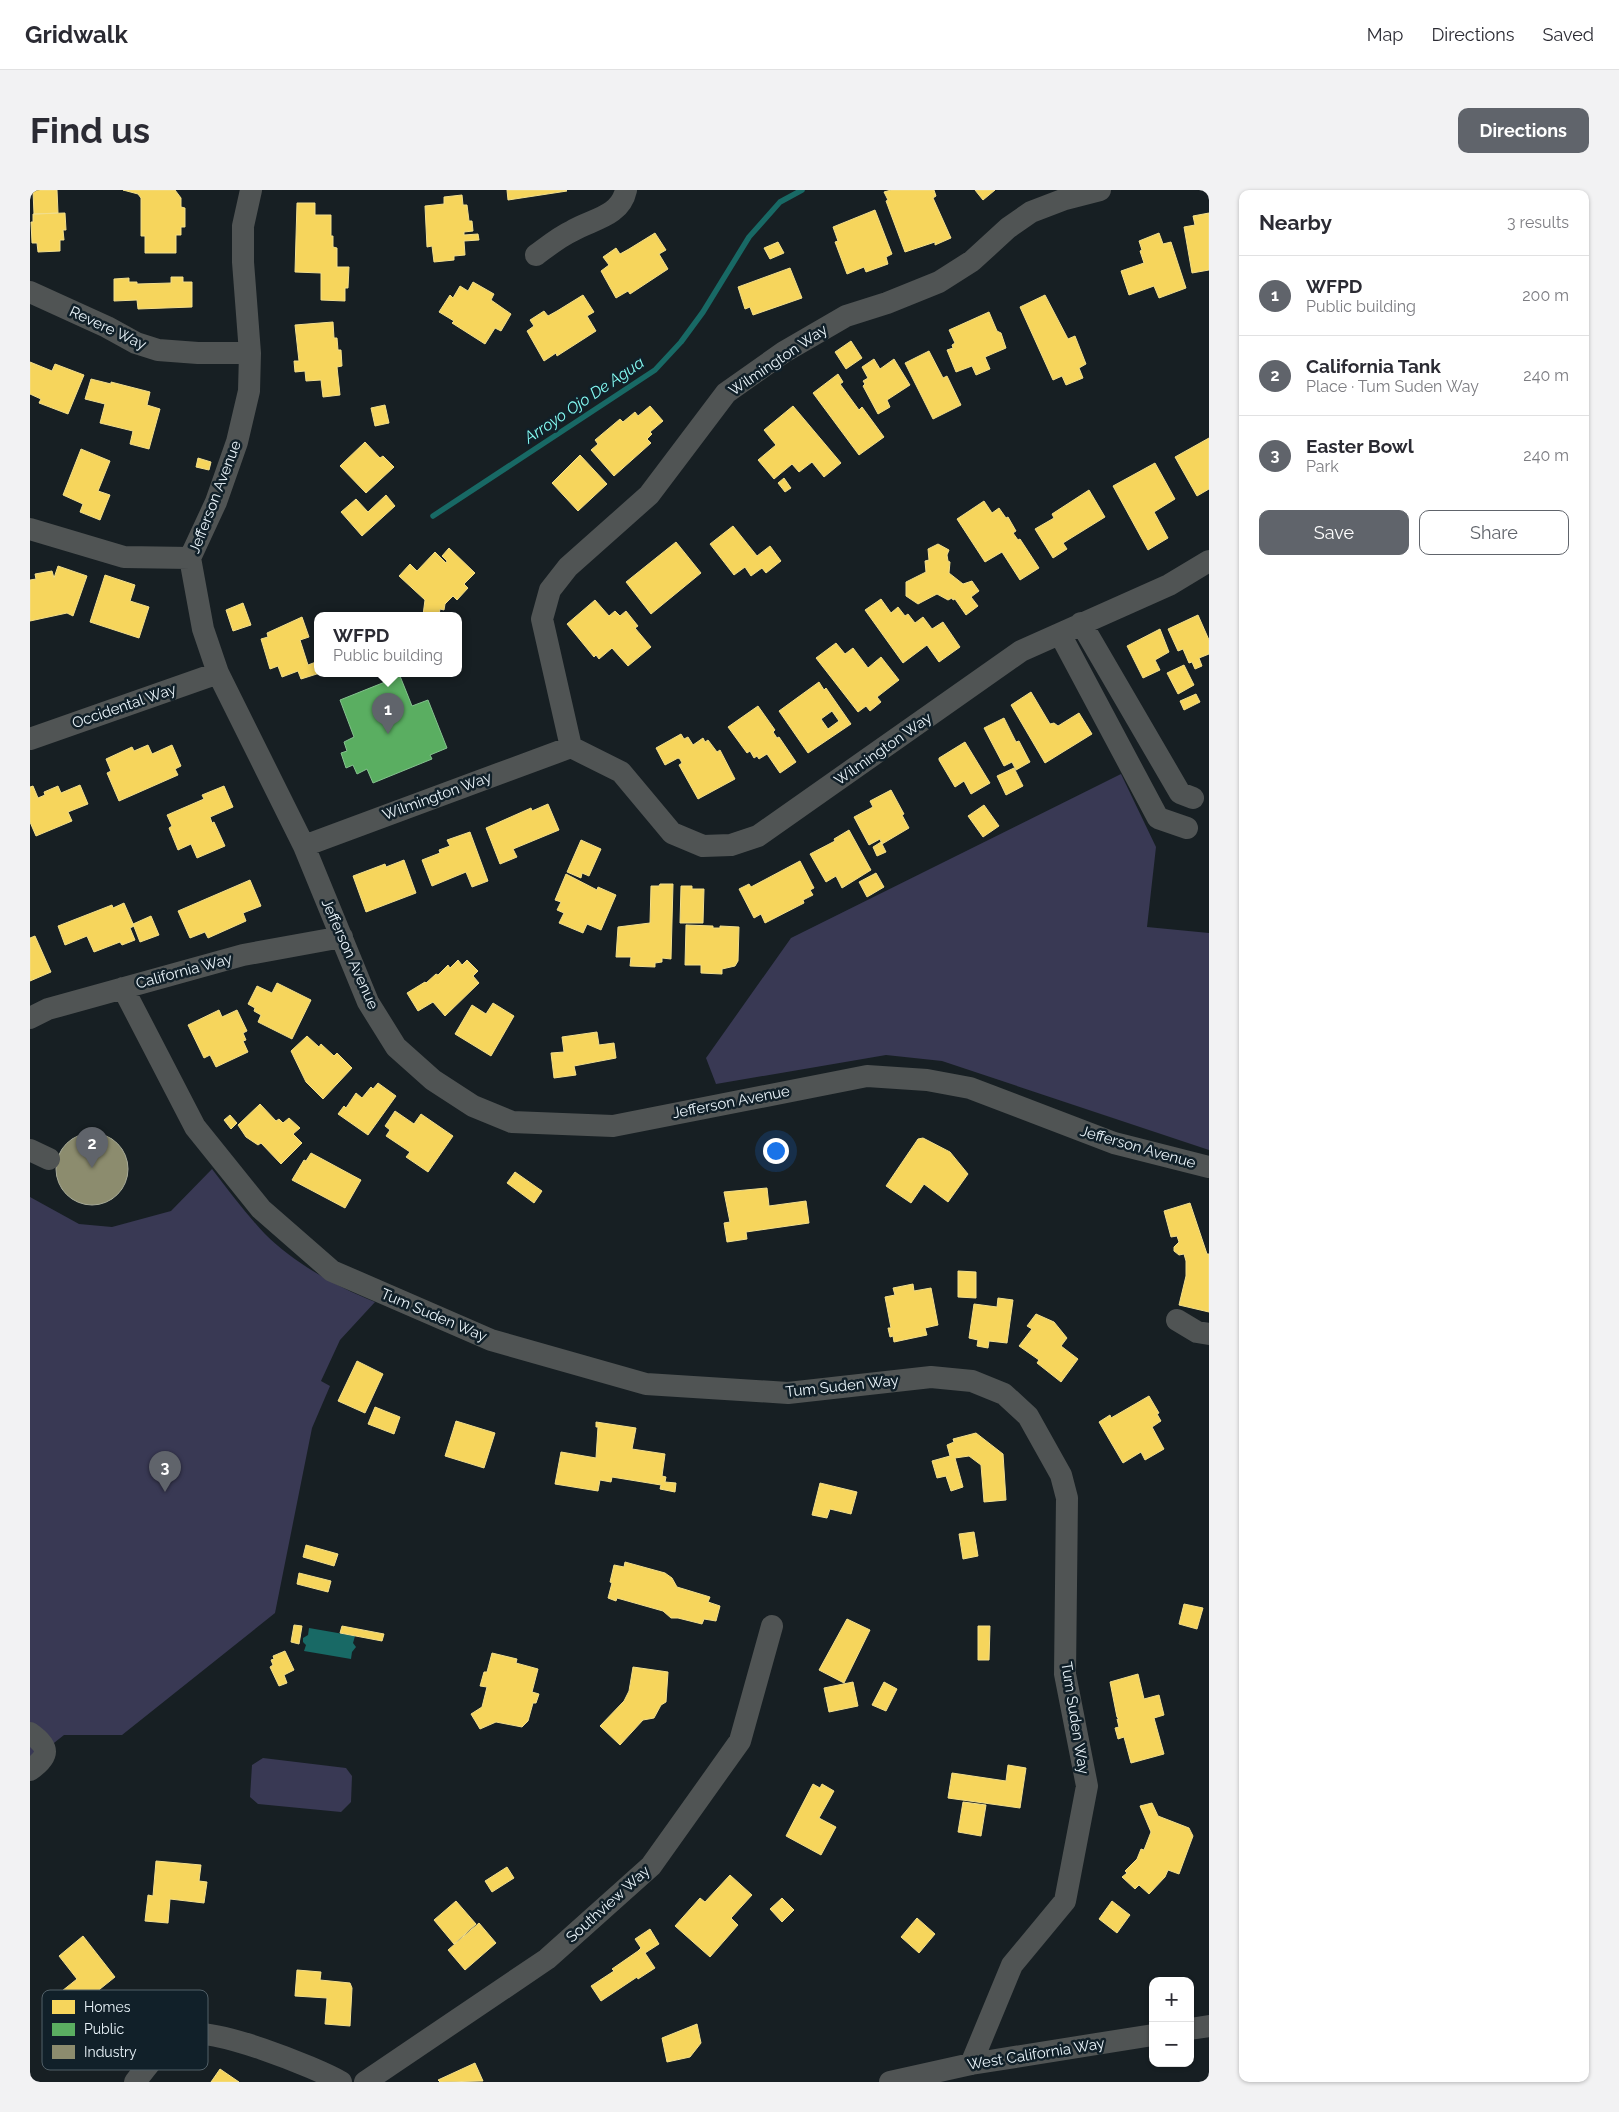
<!DOCTYPE html>
<html lang="en">
<head>
<meta charset="utf-8">
<style>
  :root { --surface:#fff; --page:#f2f2f3; --text:#2b2b33; --muted:#7c7c81; --line:#e1e1e2; --accent:#60646b }
  body { margin:0; font-family:Raleway,sans-serif; background:var(--page); color:var(--text) }
  .controls { position:absolute; right:15px; bottom:15px; display:grid; overflow:hidden; border-radius:10px; box-shadow:0 1px 4px #0004 }
  .controls button { width:45px; height:45px; display:grid; place-items:center; padding:0; border:0; border-bottom:1px solid var(--line); background:var(--surface); color:var(--text); font:25px sans-serif }
  .you { position:absolute; left:745px; top:960px; width:18px; height:18px; margin:-12px; border:4px solid #fff; border-radius:50%; background:#1a73e8; box-shadow:0 0 0 8px #1a73e833 }
  .badge { display:grid; place-items:center; width:32px; height:32px; border-radius:50%; background:var(--accent); color:#fff; font-size:16px; font-weight:700 }
  .pin { position:absolute; translate:-50% -41px; filter:drop-shadow(0 1px 2px #0008) }
  .pin::after { content:''; position:absolute; top:26px; width:18px; height:15px; background:inherit; clip-path:polygon(0 0,100% 0,50% 100%) }
  .popup { position:absolute; left:284px; top:422px; width:148px; height:65px; box-sizing:border-box; display:grid; place-content:center; border-radius:10px; background:var(--surface); filter:drop-shadow(0 1px 4px #0005); font-size:16px; white-space:nowrap; color:var(--muted) }
  .popup b { font-size:19px; color:var(--text) }
  .popup::after { content:''; position:absolute; left:50%; top:100%; margin-left:-10px; border:10px solid transparent; border-top-color:var(--surface) }
  .list { margin:0; padding:0; list-style:none }
  h2 { display:flex; justify-content:space-between; align-items:center; height:65px; margin:0; padding:0 20px; font-size:21px }
  h2 small { font-size:16px; font-weight:400; color:var(--muted) }
  .list li { display:grid; grid-template-columns:32px 1fr auto; gap:15px; align-items:center; box-sizing:border-box; height:80px; padding:0 20px; border-top:1px solid var(--line) }
  .list b { display:block; font-size:19px; white-space:nowrap }
  .list p { margin:0; font-size:16px; white-space:nowrap; color:var(--muted) }
  .list em { font-size:16px; font-style:normal; color:var(--muted) }
  .actions { display:flex; gap:10px; padding:15px 20px }
  .actions a { flex:1; padding:11px 0; border:1px solid var(--accent); border-radius:10px; text-align:center; font-size:18px; color:var(--accent) }
  .actions .main { background:var(--accent); color:#fff }
  .map { position:relative; flex:none; width:1179px; height:1892px; overflow:hidden; border-radius:10px }
  header { display:flex; align-items:center; gap:30px; box-sizing:border-box; height:70px; padding:0 25px; background:var(--surface); border-bottom:1px solid var(--line) }
  header strong { font-size:24px }
  nav { display:flex; gap:28px; margin-inline-start:auto; font-size:18px }
  .intro { display:flex; align-items:center; justify-content:space-between; box-sizing:border-box; height:120px; padding:0 30px }
  h1 { margin:0; font-size:35px }
  .button { padding:12px 22px; border-radius:10px; background:var(--accent); color:#fff; font-size:18px; font-weight:700 }
  main { display:flex; gap:30px; padding:0 30px }
  aside { flex:1; background:var(--surface); border-radius:10px; box-shadow:0 1px 4px #0004 }
  .map>svg:first-child { display:block }
  .green { fill:#393954 }
  .water { fill:#186965 }
  .homes { fill:#f6d55c; stroke:#f2de8b; fill-rule:evenodd }
  .public { fill:#5aae61; stroke:#85c38f }
  .industry { fill:#8c8c6e; stroke:#a8ab98 }
  .lines { fill:none; stroke-linecap:round; stroke-linejoin:round }
  .stream { stroke:#186965; stroke-width:5.5 }
  .minor { stroke:#505454; stroke-width:22 }
  .labels { text-anchor:middle; dominant-baseline:central; stroke-width:5; stroke-linejoin:round; paint-order:stroke }
  .street-label { font-size:15px; fill:#eaf4fa; stroke:#112029 }
  .water-label { font-size:16px; font-style:italic; fill:#85fcf3; stroke:#112029 }
  .key { fill:#112029; stroke:#526068; stroke-width:1 }
  .key-label { font-size:14px; fill:#eaf4fa }
</style>
</head>
<body>
<header>
<strong>Gridwalk</strong>
<nav><a>Map</a><a>Directions</a><a>Saved</a></nav>
</header>
<div class="intro"><h1>Find us</h1><a class="button">Directions</a></div>
<main>
<div class="map">
<svg width="1179" height="1892" viewBox="0 0 1179 1892">
  <rect width="100%" height="100%" fill="#171f23"/>
  <!-- green -->
  <path class="green" d="M1091,584L1126,657L1117,737L1179,743V960L912,871L856,865L686,894L676,868L761,748Z
    M182,979C199,1001 216,1024 235,1044C264,1073 307,1097 345,1112L310,1150L291,1191L300,1196L282,1238L245,1423L92,1545H34L0,1572V1007L49,1034L82,1037L141,1021Z
    M233,1568L316,1578L322,1586L321,1612L311,1622L228,1614L220,1607L222,1575Z"/>
  <!-- water -->
  <path class="water" d="M279,1438L325,1446L323,1453L326,1457L322,1462L321,1469L274,1461L276,1455L273,1452V1448L278,1445Z"/>
  <!-- homes -->
  <path class="homes" d="M6,0H27L28,23L4,24L3,1Z
    M93,0H145L151,8V17L155,18V37H151V45H146V63H115V46H111V8L108,4Z
    M477,0H536L537,1L478,10Z
    M861,0H904L906,6L903,8L921,48L905,55V52L875,62L856,11L858,10L854,2Z
    M945,0H965L953,10Z
    M432,5L433,15H437L439,31H442L443,41L434,42V45L448,44L449,50L434,51L435,65L424,66V70L404,72L402,56L397,57L395,16L414,14V7Z
    M267,13H285V25H301V46H303V57L307,58V77H319L318,98H315V111L291,110V83L265,82Z
    M845,20L862,64L856,67L858,74L836,82L834,77L817,84L805,52L808,51L803,37Z
    M35,23L36,40H33L34,50H30V61L8,62L7,53H2L1,32H3V24Z
    M1179,23V80L1162,83L1154,37L1165,35L1163,26Z
    M625,43L636,60L629,64L638,79L600,104L598,101L586,108L571,81L579,75L573,67L586,58L590,64L599,59Z
    M1129,43L1133,54L1141,52L1156,98L1129,108L1124,96L1099,105L1091,81L1114,73L1110,61L1112,60L1109,51Z
    M748,52L754,63L740,69L734,58Z
    M760,78L772,108L723,125L720,117L715,119L708,97Z
    M141,87H153V92H162V117L108,119L107,110L84,111V89L99,88V92H107V94L141,93Z
    M443,92L464,104L461,110L481,124L471,141L465,138L455,154L422,133L424,131L409,122L420,105L423,108L430,96L438,101Z
    M553,105L564,122L557,126L566,141L527,166L526,163L514,171L497,141L504,136L500,130L514,121L518,126L527,121Z
    M1015,105L1038,149L1045,146L1056,174L1049,178L1053,188L1036,195L1032,186L1023,190L990,117Z
    M959,122L967,141L971,143L976,158L955,167L960,179L946,185L942,176L926,182L917,160L923,158L922,155L925,153L919,140Z
    M303,132L304,148H307L308,160H311L312,176L307,177L310,205L293,207L291,190L276,191L275,181L265,182L264,171H269L265,135Z
    M821,151L832,168L816,179L805,162Z
    M899,161L913,188L917,186L931,215L903,229L875,173Z
    M844,169L850,179L864,169L880,195L857,210L860,217L848,224L833,196L835,194L833,191L838,188L832,177Z
    M0,172L22,181L25,174L54,185L38,224L9,213L11,209L0,204Z
    M808,184L813,192L810,194L829,220L832,217L854,247L829,265L783,203Z
    M61,189L81,194V192L120,202L117,215L130,219L119,259L100,254L103,241L70,233L75,214L55,209Z
    M355,215L359,233L345,236L341,218Z
    M620,216L633,231L620,242L622,244L617,249L621,253L584,286L561,260L568,254L565,250L590,229L593,232L605,222L608,226Z
    M763,216L811,273L794,287L782,272L769,282L762,274L744,289L728,270L746,255L734,240Z
    M1179,248V299L1167,306L1145,267Z
    M335,252L350,268L353,266L364,277L336,303L310,276Z
    M51,259L80,271L68,301L80,305L70,330L50,322L53,314L33,305Z
    M550,265L577,294L548,321L522,293Z
    M168,268L181,272L179,280L166,277Z
    M1125,273L1145,309L1124,322L1138,348L1118,360L1083,296Z
    M754,288L761,298L755,302L748,293Z
    M1059,300L1075,327L1033,353L1037,359L1023,368L1005,339L1024,328L1022,324Z
    M356,305L365,316L332,346L311,322L326,309L338,322Z
    M954,311L962,323L969,318L976,328L978,327L986,341L983,343L988,350L990,349L1009,378L990,390L972,362L955,372L927,329Z
    M703,336L727,366L740,356L751,371L736,383L732,378L721,386L715,377L704,385L680,354Z
    M646,352L671,383L621,424L596,392Z
    M908,354L919,360L917,365L918,371L920,372L919,383L933,394L942,391L949,401L941,407L948,416L936,425L925,409L923,410L922,408L918,410L907,404L888,414L876,406V392L896,382L895,371L899,370L898,359Z
    M419,358L445,383L434,394L438,398L427,410L423,406L415,414L414,420L410,419L409,425H393L395,410L369,386L380,374L387,381L405,362L416,373L417,371L412,366Z
    M28,376L57,386L43,426L37,423L0,431V390L6,389L5,384L22,381L24,388Z
    M75,385L105,395L100,411L119,417L109,448L60,432Z
    M851,409L861,423L868,417L875,426L878,424L885,433L893,427L902,439L913,432L930,457L909,472L897,455L873,473L835,420Z
    M565,410L579,426L585,421L590,426L596,421L608,436L605,438L621,457L598,476L582,458L569,469L566,465L564,467L537,434Z
    M213,413L221,435L203,441L196,420Z
    M1168,425L1179,450V464L1169,468L1172,476L1165,479L1162,472L1159,473L1153,459L1148,461L1138,439Z
    M272,427L279,447L270,450L278,475L286,472L288,483H290L271,489L268,481L252,487L248,476L240,479L231,449L238,447L237,443Z
    M1130,439L1139,462L1125,470L1130,480L1113,488L1097,456Z
    M806,453L815,464L823,458L838,478L851,467L869,490L847,507L851,512L840,521L836,516L828,522L786,468Z
    M1154,475L1164,495L1148,504L1137,483Z
    M789,492L794,500L796,498L821,534L778,563L749,521ZM802,521L809,531L798,539L791,529Z
    M1001,502L1020,534L1024,533L1028,536L1049,523L1062,544L1015,573L981,515Z
    M1166,504L1170,512L1154,520L1150,511Z
    M728,516L745,540L743,542L747,548L749,547L766,572L750,583L737,564L729,569L727,566L724,568L720,561L717,563L698,537Z
    M974,528L986,552L989,551L1000,572L986,580L982,572L974,576L954,538Z
    M651,544L654,549L658,547L663,555L673,548L675,552L678,550L687,562L690,560L705,589L668,609L649,575L652,573L650,569L648,568L635,575L626,558Z
    M935,552L960,593L941,604L934,591L925,597L909,570V568Z
    M118,555L122,564L142,555L151,576L145,579L148,585L89,611L77,583L81,581L76,569L102,557L104,561Z
    M984,578L993,596L976,605L967,586Z
    M50,595L58,614L38,622L42,631L6,646L0,632V597L3,596L8,608L15,605L14,602L28,596L31,603Z
    M194,596L203,617L180,627L182,633L184,632L195,656L167,668L161,654L148,660L139,638L142,636L137,625L174,609L172,605Z
    M861,600L874,624L872,625L879,638L852,654L850,649L839,655L824,627L843,617L840,611Z
    M518,614L529,640L483,659L487,667L470,674L456,638L501,618L502,621Z
    M954,615L969,636L953,647L938,626Z
    M819,640L841,680L812,698L806,686L796,692L780,664L805,651L804,649Z
    M440,642L458,691L442,697L436,682L402,696L392,670L410,663L409,660L420,656L417,650Z
    M551,650L571,659L559,686L552,683L551,688L537,682Z
    M851,652L856,662L847,666L843,657Z
    M374,670L386,703L336,722L323,686L355,674L356,677Z
    M770,671L784,698L780,700L783,705L773,710L774,713L735,733L731,724L724,728L709,699L719,694L721,697Z
    M846,683L854,697L837,707L829,692Z
    M536,684L567,700L568,697L586,705L571,740L557,734L553,743L529,733L534,723L527,720L531,712L525,710Z
    M220,690L231,716L213,723L216,731L178,748L175,742L160,748L148,721Z
    M630,694H643L641,769L632,768V772L625,773V777L600,776L601,767H586L588,737L620,733L621,696H629Z
    M651,696H662V699H674L673,733H650Z
    M94,713L104,736L100,738L105,750L92,755L90,752L64,762L57,746L35,755L28,736L82,715L83,718Z
    M121,726L129,745L110,752L103,734Z
    M656,735L683,736V738H690V736L709,737L708,771L705,776L692,779V784L671,783V775H655Z
    M5,746L21,782L0,791V748Z
    M428,770L432,775L437,770L448,781L443,786L449,793L415,826L403,812L388,821L377,803L395,792L396,793L406,784L408,785L418,775L420,778Z
    M247,793L281,810L262,849L228,832L231,825L224,821L225,818L218,814L227,796L242,803Z
    M463,813L484,826L461,866L425,844L442,815L456,824Z
    M189,820L192,827L207,820L217,841L213,843L216,850L213,851L218,862L186,877L180,865L174,868L158,835Z
    M567,842L569,855L584,853L586,868L544,876L546,885L524,888L521,863L534,862L532,847Z
    M277,846L289,857L291,854L304,866L307,863L322,878L293,909L276,892L261,861Z
    M348,893L366,906L338,945L308,924L314,916L316,918L326,903L332,908L341,897L343,899Z
    M230,914L246,931L249,929L253,933L259,928L270,938L263,944L272,953L251,974L231,953L228,955L216,947L208,935Z
    M365,921L384,934L391,924L423,946L398,982L376,967L380,962L356,946L360,940L355,936Z
    M200,925L207,933L201,939L194,930Z
    M893,948L920,962L938,984L918,1012L894,994L881,1013L856,996L888,949Z
    M281,963L331,990L315,1018L262,990L274,970L276,971Z
    M485,982L512,1001L504,1013L477,993Z
    M737,998L739,1016L776,1011L779,1033L716,1042L717,1049L697,1052L694,1033L700,1032L694,1002Z
    M1160,1013L1177,1064H1179V1122L1149,1115L1156,1086V1071L1154,1064L1149,1065L1144,1061V1057L1149,1052L1147,1046L1141,1047L1134,1021Z
    M928,1081L946,1082V1108L928,1107Z
    M883,1094L884,1101L901,1098L908,1135L895,1138L897,1145L864,1152L863,1146L860,1147L858,1138H861L855,1107L865,1105L863,1098Z
    M968,1108L983,1110L977,1153L959,1151L958,1158L947,1156L948,1150L939,1148L944,1114L967,1117Z
    M1006,1124L1024,1132L1037,1148L1031,1156L1048,1169L1031,1192L1007,1173L1009,1170L989,1156L1002,1139L997,1136Z
    M327,1171L353,1184L335,1223L308,1211Z
    M1119,1206L1129,1223L1127,1224L1131,1231L1122,1237L1134,1259L1115,1270L1111,1262L1093,1273L1069,1232L1080,1225L1081,1228Z
    M345,1217L370,1227L364,1244L338,1234Z
    M426,1231L465,1243L454,1278L415,1266Z
    M566,1232L606,1238L602,1259L635,1264L632,1286L636,1287L635,1292L646,1293L645,1302L630,1299L631,1295L582,1287L581,1292L570,1290L568,1301L525,1294L531,1262L566,1268L568,1237H566Z
    M946,1243L973,1264L976,1310L954,1312L951,1275L939,1266L925,1268L933,1297L921,1301L916,1286L907,1288L902,1271L920,1266L917,1255L924,1252L923,1249Z
    M790,1293L827,1302L821,1324L800,1319L797,1328L782,1325Z
    M944,1342L948,1366L933,1369L929,1344Z
    M276,1355L308,1364L304,1376L273,1367Z
    M595,1372L635,1383L642,1388L647,1397L680,1407L678,1412L690,1416L686,1431L674,1429L672,1434L648,1428H641L633,1421L587,1408L586,1411L578,1408L582,1393L580,1392L584,1375L594,1377Z
    M269,1383L301,1391L298,1402L267,1394Z
    M1154,1414L1173,1418L1167,1439L1149,1434Z
    M817,1429L840,1440L814,1493L789,1480Z
    M264,1435L272,1436L269,1454L261,1452Z
    M312,1436L354,1444L352,1451L310,1443Z
    M948,1436H960L959,1470H948Z
    M255,1461L264,1480L254,1485L257,1493L249,1496L240,1477L243,1475L241,1470L244,1469L243,1466Z
    M462,1463L487,1469L486,1473L508,1479L502,1502L509,1504L506,1513H503L498,1531L492,1537L466,1532L450,1539L441,1524L452,1517L457,1497L450,1496L454,1482H457Z
    M603,1477L638,1482L636,1512L631,1515L624,1528L613,1530L590,1555L570,1536L594,1511L599,1501Z
    M1108,1484L1114,1509L1129,1505L1134,1525L1124,1528L1134,1564L1101,1573L1094,1547L1088,1549L1085,1538L1089,1537L1087,1529H1089L1087,1527L1080,1492Z
    M823,1492L828,1516L799,1522L794,1498Z
    M854,1492L867,1499L856,1521L842,1515Z
    M978,1575L996,1578L990,1618L918,1608L922,1583L976,1591Z
    M783,1594L790,1598L792,1594L804,1601L789,1628L806,1637L791,1665L756,1646Z
    M933,1612L956,1615L951,1646L928,1642Z
    M1122,1613L1128,1626L1159,1638L1163,1646L1149,1684L1138,1680L1135,1687L1119,1704L1109,1695L1105,1699L1092,1687L1097,1683L1095,1681L1107,1669L1111,1659L1114,1660L1121,1642L1110,1616Z
    M126,1671L171,1675L169,1691L177,1692L174,1713L140,1709L138,1733L115,1731L118,1705L123,1706Z
    M477,1677L484,1688L462,1702L455,1691Z
    M700,1685L722,1705L701,1728L708,1735L680,1767L645,1736L670,1708L675,1712Z
    M752,1708L764,1720L752,1732L740,1719Z
    M426,1711L446,1734L424,1754L404,1730Z
    M1082,1711L1100,1725L1087,1743L1069,1729Z
    M887,1728L905,1744L889,1763L871,1747Z
    M449,1733L466,1753L435,1780L418,1760Z
    M620,1739L629,1754L615,1763L625,1778L608,1789L607,1787L571,1811L561,1796L584,1781L582,1779L608,1761L611,1758L605,1749Z
    M53,1746L85,1787L55,1811L53,1808L27,1827L19,1816L30,1808L27,1805L47,1789L29,1766Z
    M267,1780L291,1782L290,1790L320,1793L322,1798L320,1836L295,1834L297,1808L265,1806Z
    M667,1834L671,1853L660,1867L637,1872L632,1848Z
    M445,1873L453,1891L410,1892L408,1890Z
    M190,1879L209,1892H181Z"/>
  <!-- public -->
  <path class="public" d="M370,486L382,516L398,510L417,558L400,565L402,569L343,593L337,579L327,584L323,575L316,578L311,563L317,561L314,552L324,547L310,510Z"/>
  <!-- industry -->
  <path class="industry" d="M26 979a36 36 0 1 1 72 0a36 36 0 1 1-72 0Z"/>
  <g class="lines">
    <!-- stream -->
    <path class="stream" d="M403,326L625,180L651,152L673,122L719,47L750,12L772,0"/>
    <!-- minor -->
    <path class="minor" d="M221,0L213,36V72L220,163L219,201L207,252L186,312L160,368L173,439L188,483L274,656L338,812L366,857L403,890L443,916L482,932L583,936L837,886L897,890L940,898L1084,953L1179,977
      M506,65C517,57 529,47 542,41C562,29 590,27 596,0
      M0,102L77,137L106,153L128,160L168,163H220
      M0,339L94,367L160,368
      M1051,433L1150,603L1163,608
      M1030,444L1128,628L1157,638
      M0,549L188,483
      M541,557L512,429L520,400L538,377L619,305L696,203L754,162L816,126L857,113L909,92L942,71L978,38L1001,22L1035,9L1070,0
      M274,656L541,557L591,582L642,643L673,656L701,655L728,646L991,461L1139,395L1179,371
      M93,798L165,937L231,1019L302,1081L461,1150L616,1194L758,1203L901,1187L942,1191L974,1204L998,1226L1031,1285L1037,1308L1035,1484L1057,1596L1035,1711L982,1775L941,1874
      M0,828L18,819L213,765L312,747
      M0,960L19,969
      M1147,1130L1167,1142L1179,1144
      M0,1543C20,1557 20,1566 0,1580
      M1160,1839L1179,1836
      M105,1892C120,1873 131,1856 154,1845C178,1834 287,1878 311,1892
      M335,1892L517,1769L621,1676L710,1551L742,1436
      M860,1892L941,1874L1123,1845"/>
  </g>
  <g class="labels">
    <!-- street labels -->
    <g class="street-label">
      <text transform="translate(78 138) rotate(25)">Revere Way</text>
      <text transform="translate(748 170) rotate(-34)">Wilmington Way</text>
      <text transform="translate(185 307) rotate(-69)">Jefferson Avenue</text>
      <text transform="translate(94 516) rotate(-19)">Occidental Way</text>
      <text transform="translate(853 559) rotate(-35)">Wilmington Way</text>
      <text transform="translate(407 606) rotate(-20)">Wilmington Way</text>
      <text transform="translate(320 764) rotate(66)">Jefferson Avenue</text>
      <text transform="translate(154 781) rotate(-15)">California Way</text>
      <text transform="translate(701 912) rotate(-11)">Jefferson Avenue</text>
      <text transform="translate(1108 957) rotate(16)">Jefferson Avenue</text>
      <text transform="translate(404 1125) rotate(23)">Tum Suden Way</text>
      <text transform="translate(812 1196) rotate(-6)">Tum Suden Way</text>
      <text transform="translate(1045 1528) rotate(81)">Tum Suden Way</text>
      <text transform="translate(578 1714) rotate(-42)">Southview Way</text>
      <text transform="translate(1006 1864) rotate(-9)">West California Way</text>
    </g>
    <!-- water labels -->
    <g class="water-label">
      <text transform="translate(554 210) rotate(-34)">Arroyo Ojo De Agua</text>
    </g>
  </g>
  <!-- legend -->
  <rect x="12" y="1800" width="166" height="80" rx="8" class="key"/>
  <rect x="22" y="1810" width="23" height="14" fill="#f6d55c"/>
  <rect x="22" y="1833" width="23" height="13" fill="#5aae61"/>
  <rect x="22" y="1855" width="23" height="14" fill="#8c8c6e"/>
  <g class="key-label">
    <text x="54" y="1822">Homes</text>
    <text x="54" y="1844">Public</text>
    <text x="54" y="1867">Industry</text>
  </g>
</svg>
<div class="controls">
<button>+</button>
<button>−</button>
</div>
<div class="you"></div>
<div class="pin badge" style="left:358px;top:544px">1</div>
<div class="popup"><b>WFPD</b>Public building</div>
<div class="pin badge" style="left:62px;top:978px">2</div>
<div class="pin badge" style="left:135px;top:1302px">3</div>
</div>
<aside>
<h2>Nearby<small>3 results</small></h2>
<ul class="list">
<li><span class="badge">1</span><div><b>WFPD</b><p>Public building</p></div><em>200 m</em></li>
<li><span class="badge">2</span><div><b>California Tank</b><p>Place · Tum Suden Way</p></div><em>240 m</em></li>
<li><span class="badge">3</span><div><b>Easter Bowl</b><p>Park</p></div><em>240 m</em></li>
</ul>
<div class="actions"><a class="main">Save</a><a>Share</a></div>
</aside>
</main>
</body>
</html>
